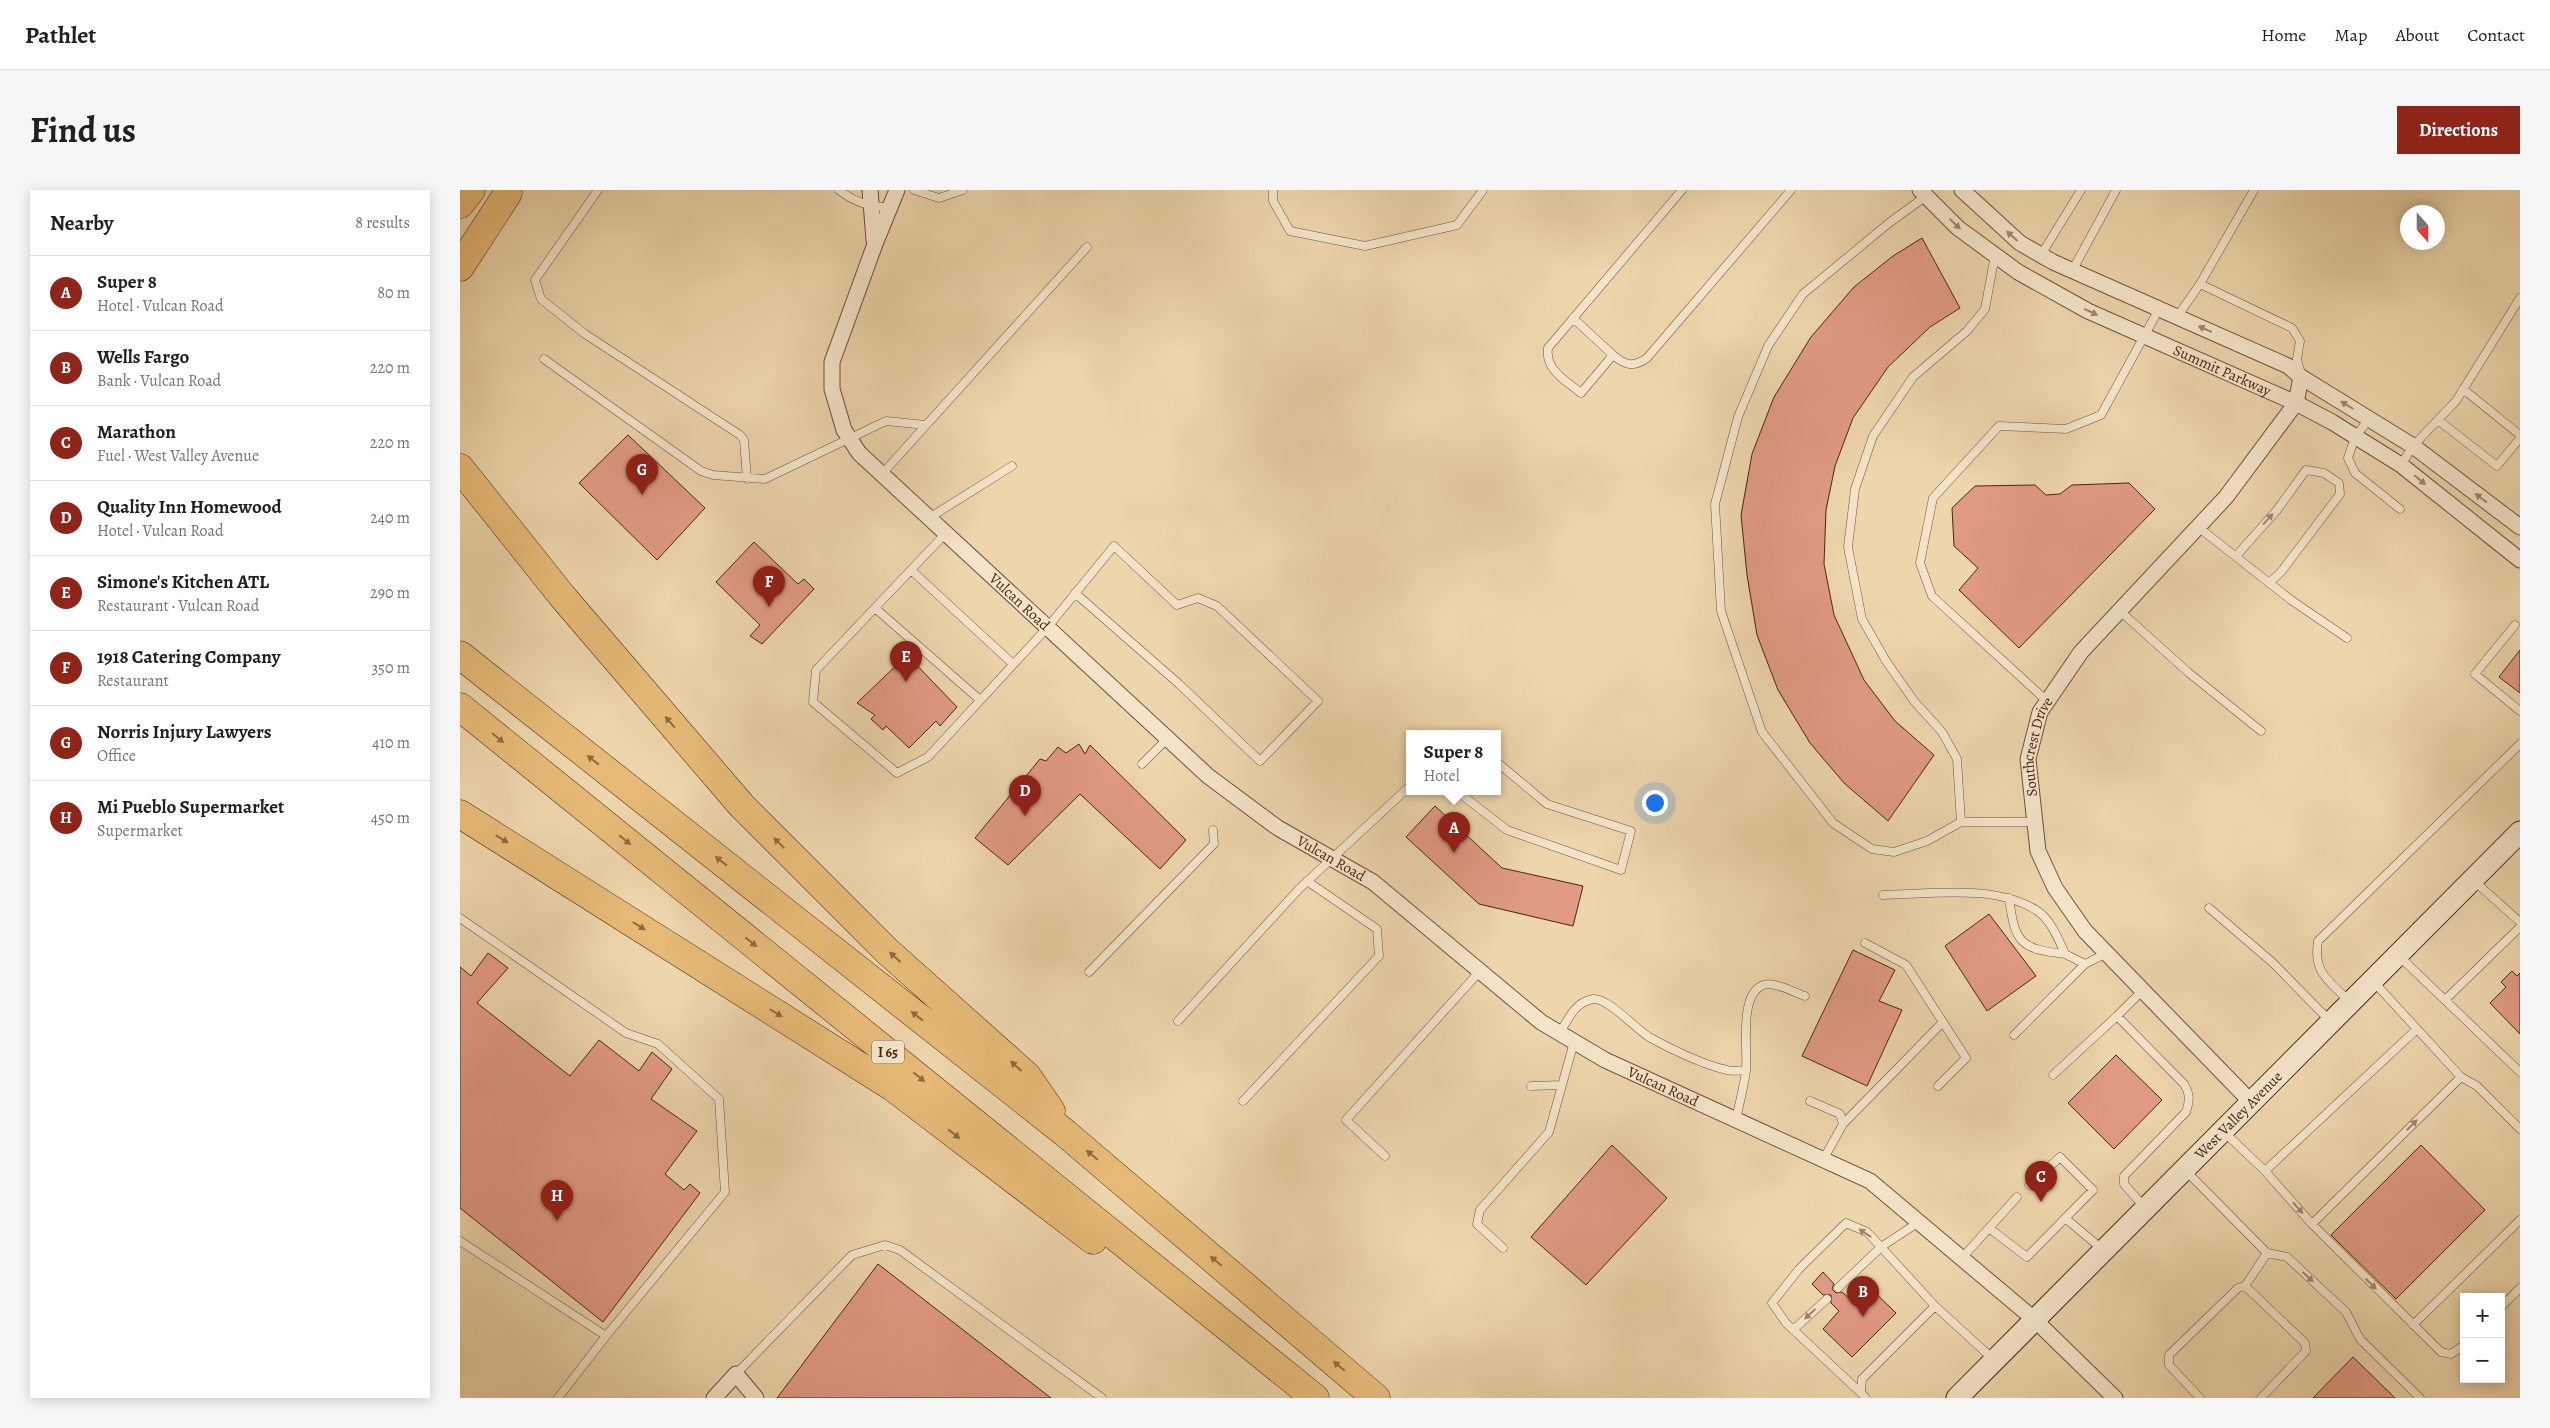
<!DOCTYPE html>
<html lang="en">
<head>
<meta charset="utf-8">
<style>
  :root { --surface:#fff; --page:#f6f6f6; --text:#202124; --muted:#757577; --line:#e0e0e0; --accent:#8f2418 }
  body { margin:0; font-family:Alegreya,serif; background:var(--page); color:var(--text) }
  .controls { position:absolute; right:15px; bottom:15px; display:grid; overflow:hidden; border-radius:0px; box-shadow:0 2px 12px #0003 }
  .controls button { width:45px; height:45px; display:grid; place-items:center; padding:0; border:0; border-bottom:1px solid var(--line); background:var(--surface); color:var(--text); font:25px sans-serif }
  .compass { position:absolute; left:1940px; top:15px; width:45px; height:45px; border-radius:50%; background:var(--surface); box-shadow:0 2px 12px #0003; rotate:159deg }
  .you { position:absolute; left:1194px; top:612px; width:18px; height:18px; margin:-12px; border:4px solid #fff; border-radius:50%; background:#1a73e8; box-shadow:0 0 0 8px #1a73e833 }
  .badge { display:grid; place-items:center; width:32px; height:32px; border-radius:50%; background:var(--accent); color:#fff; font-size:16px; font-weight:700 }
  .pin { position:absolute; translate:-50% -41px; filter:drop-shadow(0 1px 2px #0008) }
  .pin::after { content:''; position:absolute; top:26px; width:18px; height:15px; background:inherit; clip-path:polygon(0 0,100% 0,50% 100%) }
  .popup { position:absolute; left:946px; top:540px; width:95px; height:65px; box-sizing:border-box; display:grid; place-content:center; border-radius:0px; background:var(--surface); filter:drop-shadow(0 1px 4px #0005); font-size:16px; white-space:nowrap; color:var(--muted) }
  .popup b { font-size:19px; color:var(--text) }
  .popup::after { content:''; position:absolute; left:50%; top:100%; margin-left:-10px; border:10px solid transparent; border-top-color:var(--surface) }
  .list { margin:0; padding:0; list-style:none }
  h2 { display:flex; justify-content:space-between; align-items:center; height:65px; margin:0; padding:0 20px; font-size:21px }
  h2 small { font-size:16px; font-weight:400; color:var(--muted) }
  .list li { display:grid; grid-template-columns:32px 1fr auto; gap:15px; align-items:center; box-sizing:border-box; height:75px; padding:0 20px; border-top:1px solid var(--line) }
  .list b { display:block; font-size:19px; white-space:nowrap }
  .list p { margin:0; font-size:16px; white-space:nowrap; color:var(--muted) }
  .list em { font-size:16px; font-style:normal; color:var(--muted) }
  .map { position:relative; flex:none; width:2060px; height:1208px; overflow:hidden; border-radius:0px }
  header { display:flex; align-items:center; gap:30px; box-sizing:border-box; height:70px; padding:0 25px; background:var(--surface); border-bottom:1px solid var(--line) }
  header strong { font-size:24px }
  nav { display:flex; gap:28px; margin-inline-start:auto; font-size:18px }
  .intro { display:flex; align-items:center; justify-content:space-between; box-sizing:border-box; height:120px; padding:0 30px }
  h1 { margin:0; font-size:35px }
  .button { padding:12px 22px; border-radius:0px; background:var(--accent); color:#fff; font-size:18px; font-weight:700 }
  main { display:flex; gap:30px; padding:0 30px }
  aside { flex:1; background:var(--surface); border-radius:0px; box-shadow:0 2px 12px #0003 }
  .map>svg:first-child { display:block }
  .building { fill:#e19a85; stroke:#482614 }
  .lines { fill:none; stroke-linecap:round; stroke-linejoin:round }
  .lane-casing { stroke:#71523a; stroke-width:9 }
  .street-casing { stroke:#71523a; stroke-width:17 }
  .secondary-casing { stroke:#482614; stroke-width:23 }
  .highway-casing { stroke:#482614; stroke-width:29 }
  .lane { stroke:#f3e4c9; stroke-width:8 }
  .street { stroke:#f3e4c9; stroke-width:15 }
  .secondary { stroke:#f3e4c9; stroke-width:21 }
  .highway { stroke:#e6ba76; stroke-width:28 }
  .oneway { fill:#9e856e }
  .oneway2 { fill:#8f6940 }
  .labels { text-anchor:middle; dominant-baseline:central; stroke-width:4.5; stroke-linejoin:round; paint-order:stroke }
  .shield { fill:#f3e4c9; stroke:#7b5f4a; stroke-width:1 }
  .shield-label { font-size:14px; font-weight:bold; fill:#482614 }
  .street-label { font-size:15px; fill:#482614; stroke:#f3e4c9 }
</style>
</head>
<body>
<header>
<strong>Pathlet</strong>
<nav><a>Home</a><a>Map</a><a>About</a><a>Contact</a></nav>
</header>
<div class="intro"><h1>Find us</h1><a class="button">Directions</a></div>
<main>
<aside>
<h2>Nearby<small>8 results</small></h2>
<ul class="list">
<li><span class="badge">A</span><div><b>Super 8</b><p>Hotel · Vulcan Road</p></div><em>80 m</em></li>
<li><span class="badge">B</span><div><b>Wells Fargo</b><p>Bank · Vulcan Road</p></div><em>220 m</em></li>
<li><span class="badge">C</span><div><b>Marathon</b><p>Fuel · West Valley Avenue</p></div><em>220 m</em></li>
<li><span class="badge">D</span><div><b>Quality Inn Homewood</b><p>Hotel · Vulcan Road</p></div><em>240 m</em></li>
<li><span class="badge">E</span><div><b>Simone's Kitchen ATL</b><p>Restaurant · Vulcan Road</p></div><em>290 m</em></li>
<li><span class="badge">F</span><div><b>1918 Catering Company</b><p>Restaurant</p></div><em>350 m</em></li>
<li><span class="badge">G</span><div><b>Norris Injury Lawyers</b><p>Office</p></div><em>410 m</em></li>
<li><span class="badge">H</span><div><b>Mi Pueblo Supermarket</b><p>Supermarket</p></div><em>450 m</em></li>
</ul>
</aside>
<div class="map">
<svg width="2060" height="1208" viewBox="0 0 2060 1208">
  <rect width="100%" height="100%" fill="#edd5ac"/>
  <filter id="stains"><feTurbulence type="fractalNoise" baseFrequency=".004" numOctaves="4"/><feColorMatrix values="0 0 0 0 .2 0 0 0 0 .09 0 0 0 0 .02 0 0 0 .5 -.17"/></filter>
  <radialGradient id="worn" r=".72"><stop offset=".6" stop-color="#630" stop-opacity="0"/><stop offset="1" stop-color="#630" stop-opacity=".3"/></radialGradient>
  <!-- building -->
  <path class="building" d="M1462,48L1500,118L1470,137L1428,177L1393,228L1375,276L1366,320L1364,374L1374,425L1404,490L1435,531L1474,565L1428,631L1384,593L1350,553L1318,500L1297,445L1287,385L1281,325L1292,264L1314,207L1351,147L1394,97L1433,66Z
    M168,245L245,318L197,370L119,293Z
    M1669,293L1695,319L1559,458L1499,400L1518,378L1494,356L1492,318L1515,296L1575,295L1586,305L1600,304L1612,295Z
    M294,352L338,394L344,389L354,399L302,454L290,446L300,435L256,392Z
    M2060,460V503L2039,487Z
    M447,465L497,517L480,536L476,531L449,558L426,536L423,540L411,529L415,525L397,513Z
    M619,554L625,564L630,555L726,650L700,679L620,604L548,675L515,648L580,569L586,571L598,557L606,563Z
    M975,616L1042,678L1123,696L1113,736L1019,714L946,647Z
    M1529,724L1576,786L1527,821L1485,756Z
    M1393,760L1435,780L1419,811L1442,820L1407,896L1342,866Z
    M28,763L48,778L17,813L110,886L139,850L179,881L192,862L212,879L191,909L237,941L205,984L224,1000L230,994L240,1003L143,1132L0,1018V777L11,786Z
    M2052,781L2057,786L2060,783V844L2030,813L2046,797L2041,792Z
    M1656,865L1702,910L1654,959L1608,913Z
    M1152,955L1207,1008L1126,1095L1071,1047Z
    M1961,955L2025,1020L1936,1109L1871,1045Z
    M418,1074L591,1208H317Z
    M1363,1082L1374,1094L1372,1099L1376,1103L1382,1102L1390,1109L1405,1093L1436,1123L1392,1167L1363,1139L1379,1121L1371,1113V1105H1363L1352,1094Z
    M1893,1167L1935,1208H1853Z"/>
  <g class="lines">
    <!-- lane casing -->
    <g class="lane-casing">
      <path id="lane" d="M138,0L75,90L81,109L125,144L280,245L284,250L287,289
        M379,0C395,13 409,16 430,18
        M454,0L479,8L503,0
        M813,0V11L830,41L905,56L997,35L1023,0
        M1222,0L1088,158C1085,180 1105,190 1121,203L1153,165C1165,175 1173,178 1187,168L1331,0
        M1466,6L1429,33L1343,104L1308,156L1278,227L1255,314L1261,421L1302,542L1373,633L1412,659L1434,662L1467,651L1501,632H1575
        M1581,65L1621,0
        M1612,81L1656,0
        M1740,94L1794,0
        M1717,127L1740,94L1832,138L1840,151L1837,169L1841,185
        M1113,128L1153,165
        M84,169L241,281L253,285L305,289L426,231L466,235
        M2003,199L2060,245
        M1909,229L1895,247L1888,268L1895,283L1940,319
        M1978,230L2037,276L2060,248
        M1941,275L1953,256L1996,211L2060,108
        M422,284L627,57
        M469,328L552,276
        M1738,337L1831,410L1887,448
        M486,343L356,480L353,512L437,583L468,567L587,438L654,356L717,415L738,408L757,416L858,511L800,571L719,494L615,403
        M1776,366L1817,320L1846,280L1864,283L1879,293L1880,304L1821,382L1809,393
        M451,380L553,474
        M415,418L520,510
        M1660,421L1729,483L1801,541
        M2055,435L2015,484L2060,521
        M1587,511L1472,406L1460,373L1473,308L1539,236L1606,239L1641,225L1699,119
        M682,574L707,549
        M998,602L1047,640L1161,680L1171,641L1087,614L1038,573
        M1501,632L1497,569L1482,542L1454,511L1426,471L1402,429L1388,357L1395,299L1413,246L1453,187L1507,141L1525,119L1535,65
        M2013,690L2060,732
        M1423,705C1471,704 1534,694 1576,720C1590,728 1599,750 1605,764L1625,774L1647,763
        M1549,708C1555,753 1560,759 1605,764
        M1749,718L1812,772L1870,831
        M0,728L166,843L198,854L259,909L265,1002L146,1146
        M1405,753L1446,775L1506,868L1478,896
        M1939,766L2060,882
        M629,782L754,654L753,640
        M1683,800L1657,826L1724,894C1730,904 1730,910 1726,922L1664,986V994L1685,1018
        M1985,810L2060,737
        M1889,811C1868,790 1853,783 1858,751L2060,554
        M718,831L839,699L950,596
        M1100,843C1108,829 1115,812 1133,809C1147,807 1176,839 1189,847C1210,859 1244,875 1267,880C1273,882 1280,880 1286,880
        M1554,845L1625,774
        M1593,885L1657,826
        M2001,887L2017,896L2060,939
        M1071,896L1102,895
        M783,911L919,766L917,739L847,691
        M1350,911L1380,924L1383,934L1363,970
        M1276,930C1279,914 1284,897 1286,881C1288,860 1279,808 1301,796C1313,790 1333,802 1345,806
        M1383,934L1483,832
        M1763,941L1805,981L1852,1034L2001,887L1913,791
        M925,966L886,930L1020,781
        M1725,980L1807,1063L1785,1096L1845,1153L1846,1161L1801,1208
        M1805,981L1957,839
        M1605,1028L1642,1059
        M1852,1034L1981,1162L1991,1164L2004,1155
        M1529,1038L1567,1067L1633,1000L1600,967L1569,995
        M0,1051L146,1146L98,1208
        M1043,1058L1017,1034L1020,1020L1089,942L1114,852
        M1807,1063L1827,1067L1886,1122L1900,1149L1960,1208
        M1502,1068L1557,1007
        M1378,1098L1421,1057L1475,1116
        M2041,1117L2060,1098
        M1953,1135L2060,1030
        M1333,1140L1367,1109
        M276,1184L392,1065L425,1055L440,1060L642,1208
        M1401,1203L1326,1133L1312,1113L1339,1079L1386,1033L1407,1042L1421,1057L1459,1032
        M1406,1208L1401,1203L1402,1189L1475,1116L1533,1169
        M1740,1208L1709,1175V1165L1778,1098L1785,1096"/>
    </g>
    <!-- street casing -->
    <g class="street-casing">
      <g id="street">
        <path d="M410,0L414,50"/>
        <path id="s1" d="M437,0L415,54L372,172V199L384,240L399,263L748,586L818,638L913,692L1081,832L1145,870L1410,991L1575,1130L1655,1208"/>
        <path id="s2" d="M1460,0L1498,38L1558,82L1628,121L1836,213L1872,232L1941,275L2060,370"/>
        <path d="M1502,0L1560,53L1593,72L1828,176L1841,187L1953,256L2060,337"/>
        <path id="s3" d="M1792,913L1625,741L1595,698L1578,661L1568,569L1580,522L1621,462L1766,307L1836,213L1841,187"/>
        <path d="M254,1208L276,1184L296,1208"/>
      </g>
    </g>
    <!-- secondary casing -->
    <g class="secondary-casing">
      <g id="secondary">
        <path id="s4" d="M1497,1208L2060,642"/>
      </g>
    </g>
    <!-- highway casing -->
    <g class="highway-casing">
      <path id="highway" d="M0,14L11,0
        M0,77L48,3
        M0,278L102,406L282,616L427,761L567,886L591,921
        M0,465L605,943L916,1208
        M0,517L855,1208
        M0,624L434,898L633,1050"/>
    </g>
    <!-- lane -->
    <use href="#lane" class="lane"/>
    <!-- street -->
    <use href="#street" class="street"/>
    <!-- secondary -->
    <use href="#secondary" class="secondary"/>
    <!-- highway -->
    <use href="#highway" class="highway"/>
  </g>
  <!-- one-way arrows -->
  <defs><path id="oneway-solid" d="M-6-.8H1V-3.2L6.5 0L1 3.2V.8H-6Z" transform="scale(1.25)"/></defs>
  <g class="oneway">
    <use href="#oneway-solid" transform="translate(1495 34) rotate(43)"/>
    <use href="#oneway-solid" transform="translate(1552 46) rotate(-138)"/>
    <use href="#oneway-solid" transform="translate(1631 122) rotate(25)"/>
    <use href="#oneway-solid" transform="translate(1745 139) rotate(-156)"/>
    <use href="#oneway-solid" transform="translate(1887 215) rotate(-148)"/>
    <use href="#oneway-solid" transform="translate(1960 290) rotate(39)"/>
    <use href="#oneway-solid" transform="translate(2021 308) rotate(-143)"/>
    <use href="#oneway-solid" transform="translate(1808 329) rotate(-48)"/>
    <use href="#oneway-solid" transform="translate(1952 935) rotate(-45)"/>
    <use href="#oneway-solid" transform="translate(1838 1018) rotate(48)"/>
    <use href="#oneway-solid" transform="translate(1405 1043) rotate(-147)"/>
    <use href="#oneway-solid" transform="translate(1848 1087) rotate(43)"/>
    <use href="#oneway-solid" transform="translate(1911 1094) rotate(45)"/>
    <use href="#oneway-solid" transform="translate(1350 1124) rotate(137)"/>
  </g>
  <g class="oneway2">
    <use href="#oneway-solid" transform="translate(210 532) rotate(-131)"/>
    <use href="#oneway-solid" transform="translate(38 548) rotate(39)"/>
    <use href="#oneway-solid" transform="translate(133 570) rotate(-142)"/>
    <use href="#oneway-solid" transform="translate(42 649) rotate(31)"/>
    <use href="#oneway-solid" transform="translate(165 650) rotate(39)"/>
    <use href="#oneway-solid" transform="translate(319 653) rotate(-135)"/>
    <use href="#oneway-solid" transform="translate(261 671) rotate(-142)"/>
    <use href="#oneway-solid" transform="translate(179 736) rotate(32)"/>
    <use href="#oneway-solid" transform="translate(291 752) rotate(39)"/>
    <use href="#oneway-solid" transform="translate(435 767) rotate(-138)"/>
    <use href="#oneway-solid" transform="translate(316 823) rotate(32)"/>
    <use href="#oneway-solid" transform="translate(457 826) rotate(-142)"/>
    <use href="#oneway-solid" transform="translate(556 876) rotate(-138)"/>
    <use href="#oneway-solid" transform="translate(459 887) rotate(39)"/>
    <use href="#oneway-solid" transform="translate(494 944) rotate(38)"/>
    <use href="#oneway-solid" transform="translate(632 965) rotate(-140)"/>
    <use href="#oneway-solid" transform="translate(756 1071) rotate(-140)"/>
    <use href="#oneway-solid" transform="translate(879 1176) rotate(-140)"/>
  </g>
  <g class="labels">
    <!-- shield labels -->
    <rect class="shield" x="412" y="850.5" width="32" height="23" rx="4"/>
    <g class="shield-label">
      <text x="428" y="862">I 65</text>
    </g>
    <!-- street labels -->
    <g class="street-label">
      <text stroke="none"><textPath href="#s2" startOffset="355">Summit Parkway</textPath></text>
      <text stroke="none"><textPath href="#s1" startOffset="500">Vulcan Road</textPath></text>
      <text stroke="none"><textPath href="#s3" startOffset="439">Southcrest Drive</textPath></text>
      <text stroke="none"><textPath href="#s1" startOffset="905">Vulcan Road</textPath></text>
      <text stroke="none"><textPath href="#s1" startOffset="1310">Vulcan Road</textPath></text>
      <text stroke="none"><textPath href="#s4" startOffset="399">West Valley Avenue</textPath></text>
    </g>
  </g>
  <rect width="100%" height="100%" filter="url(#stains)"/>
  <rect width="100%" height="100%" fill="url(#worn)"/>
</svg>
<div class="controls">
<button>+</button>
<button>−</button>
</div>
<svg class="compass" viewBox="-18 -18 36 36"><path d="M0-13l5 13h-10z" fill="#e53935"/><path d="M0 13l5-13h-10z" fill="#757577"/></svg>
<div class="you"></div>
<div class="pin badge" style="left:994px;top:663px">A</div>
<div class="popup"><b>Super 8</b>Hotel</div>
<div class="pin badge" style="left:1403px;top:1127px">B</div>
<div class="pin badge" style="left:1581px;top:1012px">C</div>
<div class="pin badge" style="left:565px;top:626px">D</div>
<div class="pin badge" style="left:446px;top:492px">E</div>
<div class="pin badge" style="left:309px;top:417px">F</div>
<div class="pin badge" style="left:182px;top:305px">G</div>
<div class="pin badge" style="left:97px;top:1031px">H</div>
</div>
</main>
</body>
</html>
